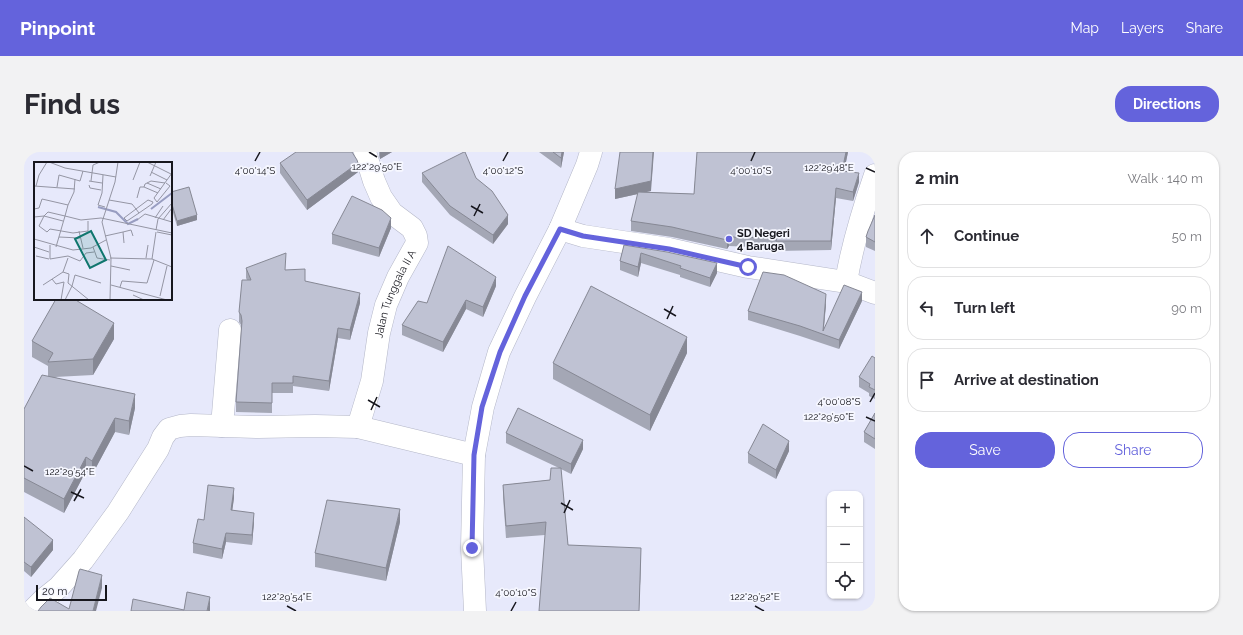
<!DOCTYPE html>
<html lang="en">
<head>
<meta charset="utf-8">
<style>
  :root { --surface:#fff; --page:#f2f2f3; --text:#2b2b33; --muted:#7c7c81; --line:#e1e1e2; --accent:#6463dc }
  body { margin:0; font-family:Raleway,sans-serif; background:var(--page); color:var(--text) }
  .controls { position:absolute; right:12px; bottom:12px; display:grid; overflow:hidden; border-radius:8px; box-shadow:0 1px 3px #0004 }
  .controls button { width:36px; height:36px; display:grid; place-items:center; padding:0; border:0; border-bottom:1px solid var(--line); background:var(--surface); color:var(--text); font:20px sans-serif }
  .scale { position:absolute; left:12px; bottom:10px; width:71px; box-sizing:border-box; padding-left:4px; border:2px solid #17171e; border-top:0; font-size:11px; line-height:14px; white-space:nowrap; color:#17171e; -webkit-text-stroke:3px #f6f7ff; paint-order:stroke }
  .stop { position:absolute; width:12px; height:12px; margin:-9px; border:3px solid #6463dc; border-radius:50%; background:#fff }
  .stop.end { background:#6463dc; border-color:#fff; box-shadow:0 1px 4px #0008 }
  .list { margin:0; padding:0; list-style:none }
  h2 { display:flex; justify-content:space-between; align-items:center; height:52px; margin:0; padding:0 16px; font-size:17px }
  h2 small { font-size:13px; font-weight:400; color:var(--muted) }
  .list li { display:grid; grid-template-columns:26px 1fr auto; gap:12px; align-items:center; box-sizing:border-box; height:64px; margin:0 8px 8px; padding:0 8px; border:1px solid var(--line); border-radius:16px }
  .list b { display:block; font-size:15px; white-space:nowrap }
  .list em { font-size:13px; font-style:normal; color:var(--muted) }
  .actions { display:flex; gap:8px; padding:12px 16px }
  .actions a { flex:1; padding:9px 0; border:1px solid var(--accent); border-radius:16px; text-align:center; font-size:14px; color:var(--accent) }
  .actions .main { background:var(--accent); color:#fff }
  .icon { flex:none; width:22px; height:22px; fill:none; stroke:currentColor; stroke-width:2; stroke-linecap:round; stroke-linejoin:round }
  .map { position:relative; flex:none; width:851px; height:459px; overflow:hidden; border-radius:16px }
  header { display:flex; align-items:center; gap:24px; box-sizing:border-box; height:56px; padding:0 20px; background:var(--accent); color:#fff }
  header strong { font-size:19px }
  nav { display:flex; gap:22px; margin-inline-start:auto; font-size:14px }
  .intro { display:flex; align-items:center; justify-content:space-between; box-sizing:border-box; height:96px; padding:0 24px }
  h1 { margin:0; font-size:28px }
  .button { padding:10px 18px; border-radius:16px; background:var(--accent); color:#fff; font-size:14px; font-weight:700 }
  main { display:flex; gap:24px; padding:0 24px }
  aside { flex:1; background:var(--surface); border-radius:16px; box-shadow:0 1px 3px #0004 }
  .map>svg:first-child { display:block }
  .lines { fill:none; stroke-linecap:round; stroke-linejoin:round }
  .minor-casing { stroke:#b4b7c8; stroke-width:23 }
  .tertiary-casing { stroke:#b4b7c8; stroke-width:23 }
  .minor { stroke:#fff; stroke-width:22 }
  .tertiary { stroke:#fff; stroke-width:22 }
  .wall { fill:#a4a7b5 }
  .shaded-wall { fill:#868894 }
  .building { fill:#bfc2d3; stroke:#868894 }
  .route { stroke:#6463dc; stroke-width:5 }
  .ticks { fill:none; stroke:#17171e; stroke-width:1.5 }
  .poi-dot { fill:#6463dc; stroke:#f6f7ff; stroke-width:1.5 }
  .labels { text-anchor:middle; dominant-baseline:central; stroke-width:3.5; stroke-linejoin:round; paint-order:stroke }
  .poi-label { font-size:11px; font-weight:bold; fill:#17171e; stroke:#f6f7ff; text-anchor:start }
  .street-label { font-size:11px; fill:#17171e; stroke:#f6f7ff }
  .inset-river { fill:none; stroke:#989dc1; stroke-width:2 }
  .inset-road { fill:none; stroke:#9495a3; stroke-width:1 }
  .view { fill:#0f766e; fill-opacity:0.15; stroke:#0f766e; stroke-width:2 }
  .inset-edge { fill:none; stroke:#17171e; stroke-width:2 }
  .ticks-label { font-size:10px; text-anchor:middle; fill:#17171e; stroke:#f6f7ff; stroke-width:3.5; stroke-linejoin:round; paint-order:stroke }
</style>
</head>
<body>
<header>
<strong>Pinpoint</strong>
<nav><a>Map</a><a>Layers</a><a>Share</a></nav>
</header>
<div class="intro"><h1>Find us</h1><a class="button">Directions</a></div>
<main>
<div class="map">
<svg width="851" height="459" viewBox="0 0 851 459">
  <rect width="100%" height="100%" fill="#e7e9fb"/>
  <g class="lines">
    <!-- minor casing -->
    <g class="minor-casing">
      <g id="minor">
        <path d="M536,77L559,84L645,97L724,115L822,130L851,141"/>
        <path d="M822,130C828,94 839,58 851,23"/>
        <path d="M198,274L206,178"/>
        <path id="s1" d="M334,275L348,229L355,181L362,153L374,125L393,91L392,84L388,76L368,61L357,45L350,29L341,0"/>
        <path d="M8,459L20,447L35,435L59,408L94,360L134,297L139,285L145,277L156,274L167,273L234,275L291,274L334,275L450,303"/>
      </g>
    </g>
    <!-- tertiary casing -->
    <g class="tertiary-casing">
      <path id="tertiary" d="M451,459L448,396L450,303L459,255L475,200L501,145L536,77L563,13L567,0"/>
    </g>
    <!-- minor -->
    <use href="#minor" class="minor"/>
    <!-- tertiary -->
    <use href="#tertiary" class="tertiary"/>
  </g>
  <!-- wall -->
  <path class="wall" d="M355,0H368L356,7L355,4Z
    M515,0H540L537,16Z
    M673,0H824L820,20L835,30L829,49L812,46L807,98L752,99V96L705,94L703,97L648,85L607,79V69L614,42L591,47V37L627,39L620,40L670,42Z
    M256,11L334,20L283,58L256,21Z
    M398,21L452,26L484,72L469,92L426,63L398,30Z
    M147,40L173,68L153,74L147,54Z
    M851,63V99L842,95V85Z
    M367,76L355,105L308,92V82Z
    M600,93L693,121L686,135L656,125V123L617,111L614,125L596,118V109Z
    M222,116L262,118L281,129L336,151L326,188L314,186L305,239L269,234V241H248V261L212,260V250L218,176L217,173L215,170V160L223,128L222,126Z
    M472,134L459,165L442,157L419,200L378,183V173L403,151Z
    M838,149L815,197L776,184L724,168V159L802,152L800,177Z
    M90,187L69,223L31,225L111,256L105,283L91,280L68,323L62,319L40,361L0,340V257L24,224V214L8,205V189Z
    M663,201L626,279L529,227V211Z
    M851,206V247L845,244V241L835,235V225Z
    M851,261V297L840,290V280Z
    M482,281L559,297L547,322L537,317L544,393L617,408L615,459L521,383L482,386L479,345V333L526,328L535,316L482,291Z
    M765,299L752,327L724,311V301Z
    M210,346L208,358L230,370L228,393L202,390L198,407L169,401V391L180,368Z
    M0,365L29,398L7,425L0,419Z
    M376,370L362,429L291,415V401Z"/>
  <!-- shaded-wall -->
  <path class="shaded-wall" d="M356,0H368L356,7Z
    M538,0H540L537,16V6Z
    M629,0H630L627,39L591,47V37Z
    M822,0H824L818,29V19Z
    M334,11V20L283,58V48Z
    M835,21V30L829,49V40Z
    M812,36V46L807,98V89Z
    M173,63V68L153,74V69Z
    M484,63V72L469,92V83Z
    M367,66V76L355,105V96Z
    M705,85V94L703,97V88Z
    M617,101V111L614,125V115Z
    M693,111V121L686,135V126Z
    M472,125V134L459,165V155Z
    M838,140V149L815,197V188Z
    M336,141V151L326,188V178Z
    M802,142V152L799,182Z
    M442,148V157L419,200V190Z
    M90,171V187L69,223V207Z
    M314,176V186L305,239V229Z
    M663,185V201L626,279V263Z
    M111,242V256L105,283V269Z
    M91,266V280L68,323V309Z
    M559,288V297L547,322V312Z
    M765,289V299L752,327V318Z
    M62,305V319L40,361V347Z
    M210,336V346L207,368V358Z
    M376,357V370L362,429V416Z
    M230,361V370L228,393V383Z
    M202,381V390L198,407V397Z
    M29,388V398L7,425V415Z
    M617,396V408L615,459Z
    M78,423V436L72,459H69Z
    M186,445V459H183Z"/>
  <!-- building -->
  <path class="building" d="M272,0H328L333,8L334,11L283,48L256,11Z
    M440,0H441L452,26L468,39L484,63L469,83L426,54L398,21Z
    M529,0H538L537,6Z
    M596,0H629L627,29L591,37Z
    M673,0H822L818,19L835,21L829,40L812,36L807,89H752L753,86L705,85L703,88L648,75L607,69L614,40L670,42Z
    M165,35L173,63L153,69L147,49V40Z
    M328,44L358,58L367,66L355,96L308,82Z
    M851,63V90L842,85L844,79Z
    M600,93L643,100L693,111L686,126L656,116L657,114L617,101L614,115L596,109Z
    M424,94L472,125L459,155L442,148L419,190L378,173L394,149L403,151Z
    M262,101L261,118L281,117V129L336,141L326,178L314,176L305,229L269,224V231H248V251L212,250L218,169L217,163L215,160L218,128H227L222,116Z
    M739,120L760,123L802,142L799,179L820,133L838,140L815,188L776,174L724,159Z
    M567,134L663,185L626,263L529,211Z
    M32,147H50L90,171L69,207L24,210L29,201L8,189Z
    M848,204L851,206V238L845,235L846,232L835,225Z
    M18,223L111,242L105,269L91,266L68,309L62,305L40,347L0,326V257Z
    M494,256L559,288L547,312L482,281Z
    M851,261V287L840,280Z
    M739,272L765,289L752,318L724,301Z
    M527,316H537L544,393L617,396L615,459H515L522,370L482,374L479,333L526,328Z
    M184,333L210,336L207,358L230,361L228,383L202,381L198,397L169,391L174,367L180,368Z
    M303,348L376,357L362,416L291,401Z
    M0,365L29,388L7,415L0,410Z
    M56,417L78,423L69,459H14L17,455L26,446L45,457L55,419Z
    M163,440L186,445L183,459H107L109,447L160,458Z"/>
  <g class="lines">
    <!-- route -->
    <path class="route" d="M448,396L450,303L458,255L476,200L501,144L536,77L559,84L645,97L724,115"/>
  </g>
  <!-- ticks -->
  <path class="ticks" d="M345,0L353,5M231,9L236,0M479,9L484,0M727,9L731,0M842,16L851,20M447,54L459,61M450,64L456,52M640,157L652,164M643,167L649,154M344,248L356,255M846,250L851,241M347,258L353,245M842,265L851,269M0,314L9,319M47,340L60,346M50,349L57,337M537,351L549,358M540,361L546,348M263,454L272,459M731,454L740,459M487,459L492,450"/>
  <!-- markers -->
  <circle class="poi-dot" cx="705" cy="87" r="4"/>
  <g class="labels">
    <!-- poi labels -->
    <g class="poi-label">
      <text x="713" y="81">SD Negeri<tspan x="713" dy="13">4 Baruga</tspan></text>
    </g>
    <!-- street labels -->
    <g class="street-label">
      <text stroke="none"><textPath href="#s1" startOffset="139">Jalan Tunggala II A</textPath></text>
    </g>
  </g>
  <!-- overview -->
  <g transform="translate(10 10)">
    <rect width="138" height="138" fill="#e7e9fb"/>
    <path class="inset-river" d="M64,45L82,50L94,62L104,57M117,47L138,31"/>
    <path class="inset-road" d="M15,0L31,6L82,15M113,0L137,12M117,10L133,18M116,14L122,0M99,18L106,0M55,19L68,21M57,19L59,3L66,0M113,21L127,27M132,21L136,24L123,40L120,36L138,11M55,23L56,26L67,28M0,24L41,27M2,24L5,13L13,0M23,25L25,13L46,19L49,9M68,31L64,43L71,45M68,31L69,13M124,31L110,25L111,22L117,19L131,21M103,36L106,25H110M75,38L98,42L102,47L114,38L119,40L118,42L105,51L93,59L90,56L102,47L105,51M34,43L31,54L47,58L67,56L138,71M0,47L5,46L8,37L34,43L40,30L41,17M10,54L5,64L13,70L16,67L39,71L54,69V59M10,54L29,59M0,55L10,54L14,50L31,54M121,56L129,44M103,58L111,52L138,60M129,58L138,46M122,68L124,57L138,41M45,69L49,86M89,70L97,68L99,74M123,70L138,73M71,74L89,70L90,81M25,75L46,76M0,77L39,88L57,86L72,78M16,83V97L34,94L46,99L52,91L60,90M0,85L15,90M22,85L31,54M59,85L63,96L76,98M2,94L15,97M34,96L29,110L35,112L34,121L55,138M76,96L118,97L138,105M112,96L114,83M118,97L122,70M77,104L96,108M18,117L22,122L30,120L27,138M9,123L29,110M77,123L133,138M38,124L41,113L67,121M86,125L88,119L113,121L120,98M99,133L110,138M126,134L133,104M31,138L38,124M76,138L77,96L68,60L81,20L84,0"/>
    <path class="view" d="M57,69L72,98L56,106L41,77Z"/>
    <rect width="138" height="138" class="inset-edge"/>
  </g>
  <g class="ticks-label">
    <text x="353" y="18">122°29'50"E</text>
    <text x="805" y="19">122°29'48"E</text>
    <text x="231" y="22">4°00'14"S</text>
    <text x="479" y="22">4°00'12"S</text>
    <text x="727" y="22">4°00'10"S</text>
    <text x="815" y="253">4°00'08"S</text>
    <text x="805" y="268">122°29'50"E</text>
    <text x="46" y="323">122°29'54"E</text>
    <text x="492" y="444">4°00'10"S</text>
    <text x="263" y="448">122°29'54"E</text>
    <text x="731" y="448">122°29'52"E</text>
  </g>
</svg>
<div class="controls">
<button>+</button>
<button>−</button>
<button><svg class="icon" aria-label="locate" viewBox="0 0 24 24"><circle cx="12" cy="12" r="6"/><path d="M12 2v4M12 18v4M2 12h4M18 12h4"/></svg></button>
</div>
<div class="scale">20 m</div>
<div class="stop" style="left:724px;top:115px"></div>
<div class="stop end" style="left:448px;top:396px"></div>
</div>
<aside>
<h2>2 min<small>Walk · 140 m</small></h2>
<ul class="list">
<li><svg class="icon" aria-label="ahead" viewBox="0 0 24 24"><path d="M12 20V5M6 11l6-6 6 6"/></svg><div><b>Continue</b></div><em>50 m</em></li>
<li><svg class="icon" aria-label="left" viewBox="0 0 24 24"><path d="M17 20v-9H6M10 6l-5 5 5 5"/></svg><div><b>Turn left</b></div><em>90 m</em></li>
<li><svg class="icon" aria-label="arrive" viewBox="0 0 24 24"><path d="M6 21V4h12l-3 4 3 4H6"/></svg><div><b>Arrive at destination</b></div></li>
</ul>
<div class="actions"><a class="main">Save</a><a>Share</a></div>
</aside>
</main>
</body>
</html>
